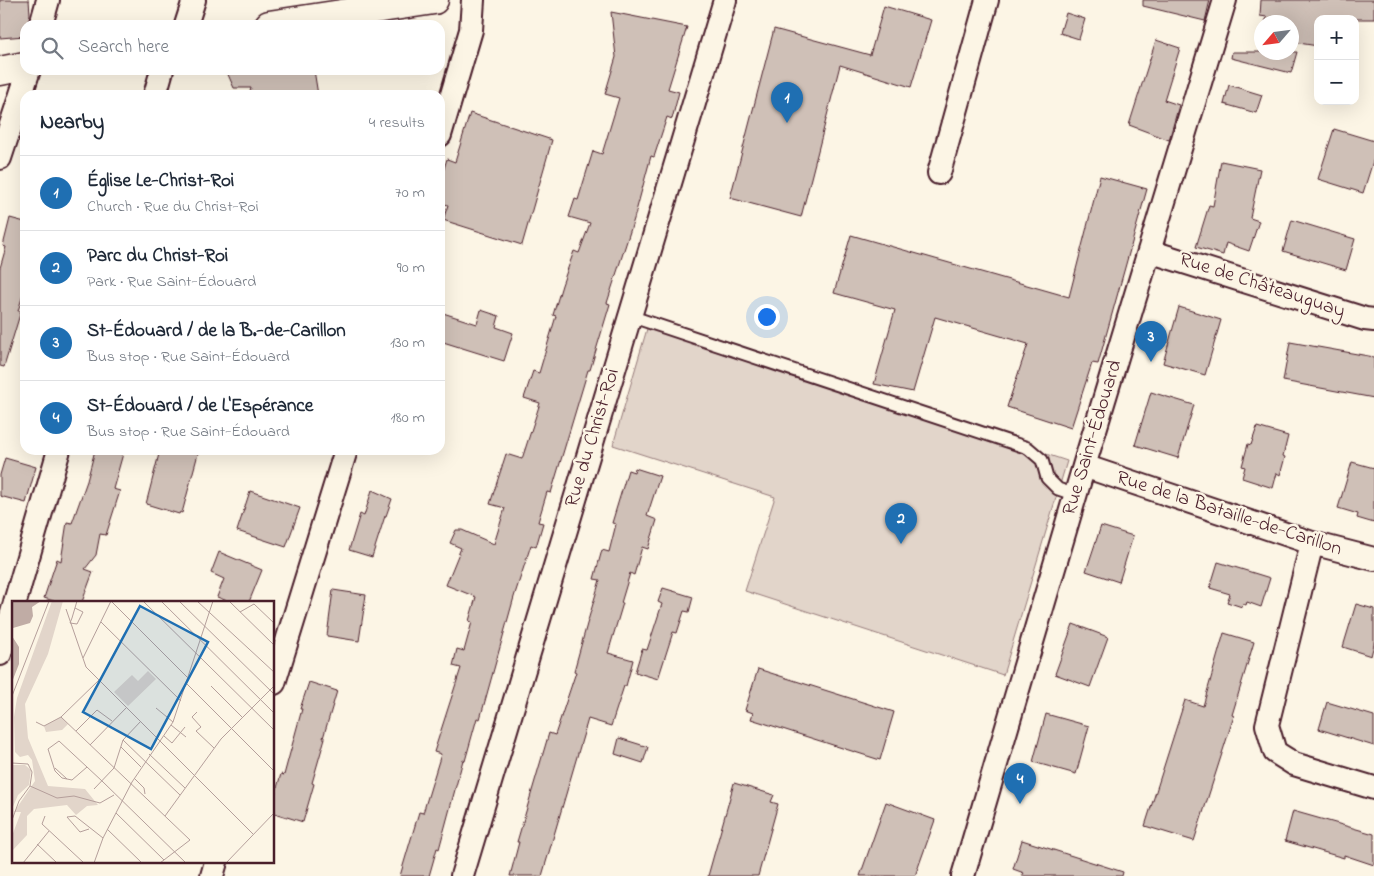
<!DOCTYPE html>
<html lang="en">
<head>
<meta charset="utf-8">
<style>
  :root { --surface:#fff; --page:#f6f6f7; --text:#1f2937; --muted:#747a83; --line:#e0e1e3; --accent:#1f6fb2 }
  body { margin:0; font-family:"Indie Flower",sans-serif; background:var(--page); color:var(--text) }
  .controls { position:absolute; right:15px; top:15px; display:grid; overflow:hidden; border-radius:10px; box-shadow:0 5px 20px #0002 }
  .controls button { width:45px; height:45px; display:grid; place-items:center; padding:0; border:0; border-bottom:1px solid var(--line); background:var(--surface); color:var(--text); font:25px sans-serif }
  .compass { position:absolute; left:1254px; top:15px; width:45px; height:45px; border-radius:50%; background:var(--surface); box-shadow:0 5px 20px #0002; rotate:242deg }
  .you { position:absolute; left:766px; top:316px; width:18px; height:18px; margin:-12px; border:4px solid #fff; border-radius:50%; background:#1a73e8; box-shadow:0 0 0 8px #1a73e833 }
  .badge { display:grid; place-items:center; width:32px; height:32px; border-radius:50%; background:var(--accent); color:#fff; font-size:16px; font-weight:700 }
  .pin { position:absolute; translate:-50% -41px; filter:drop-shadow(0 1px 2px #0008) }
  .pin::after { content:''; position:absolute; top:26px; width:18px; height:15px; background:inherit; clip-path:polygon(0 0,100% 0,50% 100%) }
  .list { margin:0; padding:0; list-style:none }
  h2 { display:flex; justify-content:space-between; align-items:center; height:65px; margin:0; padding:0 20px; font-size:21px }
  h2 small { font-size:16px; font-weight:400; color:var(--muted) }
  .list li { display:grid; grid-template-columns:32px 1fr auto; gap:15px; align-items:center; box-sizing:border-box; height:75px; padding:0 20px; border-top:1px solid var(--line) }
  .list b { display:block; font-size:19px; white-space:nowrap }
  .list p { margin:0; font-size:16px; white-space:nowrap; color:var(--muted) }
  .list em { font-size:16px; font-style:normal; color:var(--muted) }
  .icon { flex:none; width:28px; height:28px; fill:none; stroke:currentColor; stroke-width:2; stroke-linecap:round; stroke-linejoin:round }
  .map { position:relative; flex:none; width:1374px; height:876px; overflow:hidden }
  .search { position:absolute; background:var(--surface); box-shadow:0 5px 20px #0002; left:20px; top:20px; width:425px; height:55px; display:flex; align-items:center; gap:12px; box-sizing:border-box; padding:0 18px; border-radius:15px; color:var(--muted); font-size:19px }
  .panel { position:absolute; background:var(--surface); box-shadow:0 5px 20px #0002; left:20px; top:90px; width:425px; height:365px; border-radius:15px }
  .map>svg:first-child { display:block }
  .green { fill:#e2d5ca; stroke:#967a7a }
  .building { fill:#cfc0b7; stroke:#4a1f2b }
  .lines { fill:none; stroke-linecap:round; stroke-linejoin:round }
  .lane-casing { stroke:#4a1f2b; stroke-width:15 }
  .street-casing { stroke:#4a1f2b; stroke-width:26 }
  .secondary-casing { stroke:#4a1f2b; stroke-width:31 }
  .lane { stroke:#fcf5e5; stroke-width:11 }
  .street { stroke:#fcf5e5; stroke-width:22 }
  .secondary { stroke:#fcf5e5; stroke-width:28 }
  .labels { text-anchor:middle; dominant-baseline:central; stroke-width:5; stroke-linejoin:round; paint-order:stroke }
  .street-label { font-size:20px; fill:#4a1f2b; stroke:#fcf5e5 }
  .inset-road { fill:none; stroke:#b59f9b; stroke-width:1 }
  .view { fill:#1f6fb2; fill-opacity:0.15; stroke:#1f6fb2; stroke-width:2.5 }
  .inset-edge { fill:none; stroke:#4a1f2b; stroke-width:2.5 }
</style>
</head>
<body>
<div class="map">
<svg width="1374" height="876" viewBox="0 0 1374 876">
  <rect width="100%" height="100%" fill="#fcf5e5"/>
  <filter id="ink" filterUnits="userSpaceOnUse"><feTurbulence type="fractalNoise" baseFrequency=".02" numOctaves="2"/><feDisplacementMap in="SourceGraphic" scale="10" xChannelSelector="R" yChannelSelector="G"/><feConvolveMatrix kernelMatrix="1 2 1 2 8 2 1 2 1" color-interpolation-filters="sRGB"/></filter>
  <g filter="url(#ink)">
    <!-- green -->
    <path class="green" d="M649,322L1067,461L1003,675L745,591L775,497L613,445Z"/>
    <!-- building -->
    <path class="building" d="M0,0H29L30,14L28,25H25V36L0,38Z
      M1143,0H1210L1205,21L1143,6Z
      M1261,0H1374V19H1318V46L1292,42V22H1265L1267,17L1260,16Z
      M884,6L931,20L911,87L840,65L801,217L730,198L774,29L870,55Z
      M611,12L687,27L668,89L679,92L672,119L667,117L654,157L651,156L634,219L607,303L610,304L590,370H588L551,493L547,492L538,522L543,523L536,547L531,545L514,597L480,719L477,718L465,761L463,760L439,849L437,848L429,876H400L419,812L423,813L441,754L434,752L461,668L453,666L457,649L464,651L472,622L469,621L476,597L446,585L461,548L450,543L456,530H462L494,544L505,508L490,504L506,454L522,459L540,403L524,398L533,371L539,373L556,316L553,315L562,285L574,251L579,253L590,223L569,217L575,199L578,200L593,151L602,154L619,98L605,94L616,57Z
      M1066,13L1085,19L1079,39L1060,33Z
      M1156,40L1180,48L1164,100L1179,105L1169,140L1129,125Z
      M1232,52H1297L1291,73L1231,58Z
      M226,70H314L318,95H249L251,88H234Z
      M1229,85L1262,95L1256,113L1224,104Z
      M470,113L552,140L522,245L443,220L448,205L440,203V181L447,159L455,162Z
      M1334,129L1374,141V158L1363,193L1318,179Z
      M1221,161L1260,169L1250,218L1259,221L1249,251L1226,243L1223,255L1196,247L1209,205L1213,206Z
      M1100,176L1147,189L1098,364L1092,363L1071,428L1007,407L1028,344L935,317L913,392L874,384L895,310L834,293L851,235L1069,297Z
      M10,218L25,222V288L18,311H21L4,367L0,366V268L6,247L3,246Z
      M1292,220L1355,239L1346,270L1283,251Z
      M1179,307L1221,320L1205,375L1163,363Z
      M481,310L499,316L496,327L513,333L504,361L440,341V312L477,324Z
      M1290,342L1374,357V398L1283,381Z
      M1151,392L1194,405L1178,458L1135,445Z
      M1257,427L1288,436L1283,456L1285,457L1280,475L1277,473L1273,488L1242,478L1245,467L1242,466L1248,444L1251,445Z
      M95,450H124L113,489L120,491L106,535L100,534L96,555L85,569L93,572L82,602H57L44,598L57,559L61,561L67,522L72,523L87,481Z
      M160,450H199L182,513L180,512L179,514L146,504Z
      M5,458L36,467L26,503L0,496V475Z
      M1352,462L1374,468V523L1357,518L1358,514L1338,508Z
      M635,468L660,476L647,516L657,520L648,549L642,547L634,575L630,573L621,603H623L608,653L633,660L626,686H624L611,726L588,719L542,876H510L519,842H517L549,733L555,735L576,672L574,671L587,624L600,580L594,579L602,550L609,552L616,524L612,523L628,470L634,472Z
      M372,490L392,499L386,516H385L372,557L349,550L360,514L364,516Z
      M250,491L300,508L286,547L237,531Z
      M1101,526L1133,536L1119,582L1086,571Z
      M219,552L262,570L249,602H230L217,597L224,579L211,573Z
      M1218,562L1270,578L1261,607L1247,602L1246,605L1243,604L1242,607L1227,602L1230,594L1210,588Z
      M663,588L693,597L689,612L684,611L677,633L673,632L658,679L635,672L642,649L647,650L662,604L658,602Z
      M333,590L366,595L359,641L327,636Z
      M1356,604L1374,609V644L1371,656L1343,647Z
      M1073,624L1108,637L1090,687L1055,674Z
      M1224,633L1254,642L1232,715L1234,716L1194,841L1145,826L1185,700L1203,706Z
      M758,669L894,712L880,760L751,719L753,713L745,710Z
      M309,682L337,691L323,738H325L312,783L314,784L303,822L274,813V798L281,774L284,775L302,709H300Z
      M1327,702L1374,716V746L1319,729Z
      M1046,714L1089,726L1076,774L1033,762Z
      M619,738L648,747L643,763L615,754Z
      M734,783L774,795L771,802L778,804L758,876H708Z
      M886,802L935,820L915,876H860Z
      M1293,811L1374,834V865L1344,855V858L1285,841Z
      M1022,840L1123,872L1122,876H1022L1024,873L1013,869Z"/>
    <g class="lines">
      <!-- lane casing -->
      <g class="lane-casing">
        <path id="lane" d="M630,316L1028,448L1042,460L1047,478L1058,489L1076,495"/>
      </g>
      <!-- street casing -->
      <g class="street-casing">
        <path id="street" d="M41,25L48,0
          M186,25L194,0
          M155,95L162,70
          M440,135L471,30L473,0
          M0,158L29,70
          M939,173L987,0
          M1149,251L1365,319L1374,320
          M1084,466L1312,543L1374,559
          M1312,543L1267,725L1275,752L1294,764L1374,788
          M15,602L59,450
          M0,654L14,606
          M274,683L346,450
          M212,876L216,862
          M462,876L725,0
          M963,876L1084,466L1225,0"/>
      </g>
      <!-- secondary casing -->
      <g class="secondary-casing">
        <path id="secondary" d="M269,25L434,0
          M0,71L25,66"/>
      </g>
      <!-- lane -->
      <use href="#lane" class="lane"/>
      <!-- street -->
      <use href="#street" class="street"/>
      <!-- secondary -->
      <use href="#secondary" class="secondary"/>
    </g>
  </g>
  <g class="labels">
    <!-- street labels -->
    <g class="street-label">
      <text transform="translate(1262 286) rotate(18)">Rue de Châteauguay</text>
      <text transform="translate(593 438) rotate(-73)">Rue du Christ-Roi</text>
      <text transform="translate(1093 438) rotate(-73)">Rue Saint-Édouard</text>
      <text transform="translate(1229 514) rotate(18)">Rue de la Bataille-de-Carillon</text>
    </g>
  </g>
  <!-- overview -->
  <g transform="translate(12 601)">
    <rect width="262" height="262" fill="#fcf5e5"/>
    <path d="M40,0H51L36,53L13,103L16,137L36,185L73,188L86,204L75,205L64,214L55,204L22,208L15,215V234L0,250V235L9,211H2L23,180L20,159L16,154L8,156L3,151L2,116L5,97ZM136,70L144,78L116,105L102,91L120,74L126,80ZM49,116L56,123L50,129L34,131L32,125ZM0,164H13L19,169L17,184L6,194L0,208Z" fill="#e2d5ca"/>
    <path d="M0,0H29L20,6L21,15L18,22L1,27ZM0,35L7,46V63L0,81Z" fill="#c0aca5"/>
    <path class="inset-road" d="M99,0L177,78M131,0L263,130M149,0L263,113M167,0L263,94M185,0L263,72M217,0L263,45M63,7L71,11L65,23L58,22L60,17L65,0M54,8L74,66L241,233M228,11L242,3L263,23M89,21L169,100M71,57L99,0M175,83L263,171M199,85L230,116M0,95L37,0M144,107L161,121M185,111L180,116L189,126L184,130L202,147M49,116L178,239L148,262M24,121L32,125L49,116L87,79M159,124L174,136M64,130L85,109L100,120M152,135L160,142L173,126M111,139L168,194M78,144L115,106M109,146L129,166M137,153L173,187M0,162L16,163L20,171L18,185L7,200L0,219M75,166L60,179L50,177L43,170L36,148L47,140L75,166L90,180L174,262M43,167L55,178M122,177L132,187L133,193M18,185L45,197L62,195L88,202L102,194M82,188L102,167L111,139L129,120M104,212L152,259M33,215L30,223L72,262M153,215L209,138L263,84M77,228L68,231L55,216L63,215L91,237M95,228L130,262M25,243L45,262M11,262L37,230M82,262L91,237L120,181L161,121L201,0M214,262L263,211"/>
    <path class="view" d="M128,5L196,41L139,148L71,111Z"/>
    <rect width="262" height="262" class="inset-edge"/>
  </g>
</svg>
<div class="controls">
<button>+</button>
<button>−</button>
</div>
<svg class="compass" viewBox="-18 -18 36 36"><path d="M0-13l5 13h-10z" fill="#e53935"/><path d="M0 13l5-13h-10z" fill="#747a83"/></svg>
<div class="you"></div>
<div class="pin badge" style="left:787px;top:123px">1</div>
<div class="pin badge" style="left:901px;top:544px">2</div>
<div class="pin badge" style="left:1151px;top:362px">3</div>
<div class="pin badge" style="left:1020px;top:804px">4</div>
<div class="search"><svg class="icon" aria-label="search" viewBox="0 0 24 24"><circle cx="10" cy="10" r="6"/><path d="M15 15l6 6"/></svg>Search here</div>
<section class="panel">
<h2>Nearby<small>4 results</small></h2>
<ul class="list">
<li><span class="badge">1</span><div><b>Église Le-Christ-Roi</b><p>Church · Rue du Christ-Roi</p></div><em>70 m</em></li>
<li><span class="badge">2</span><div><b>Parc du Christ-Roi</b><p>Park · Rue Saint-Édouard</p></div><em>90 m</em></li>
<li><span class="badge">3</span><div><b>St-Édouard / de la B.-de-Carillon</b><p>Bus stop · Rue Saint-Édouard</p></div><em>130 m</em></li>
<li><span class="badge">4</span><div><b>St-Édouard / de L'Espérance</b><p>Bus stop · Rue Saint-Édouard</p></div><em>180 m</em></li>
</ul>
</section>
</div>
</body>
</html>
